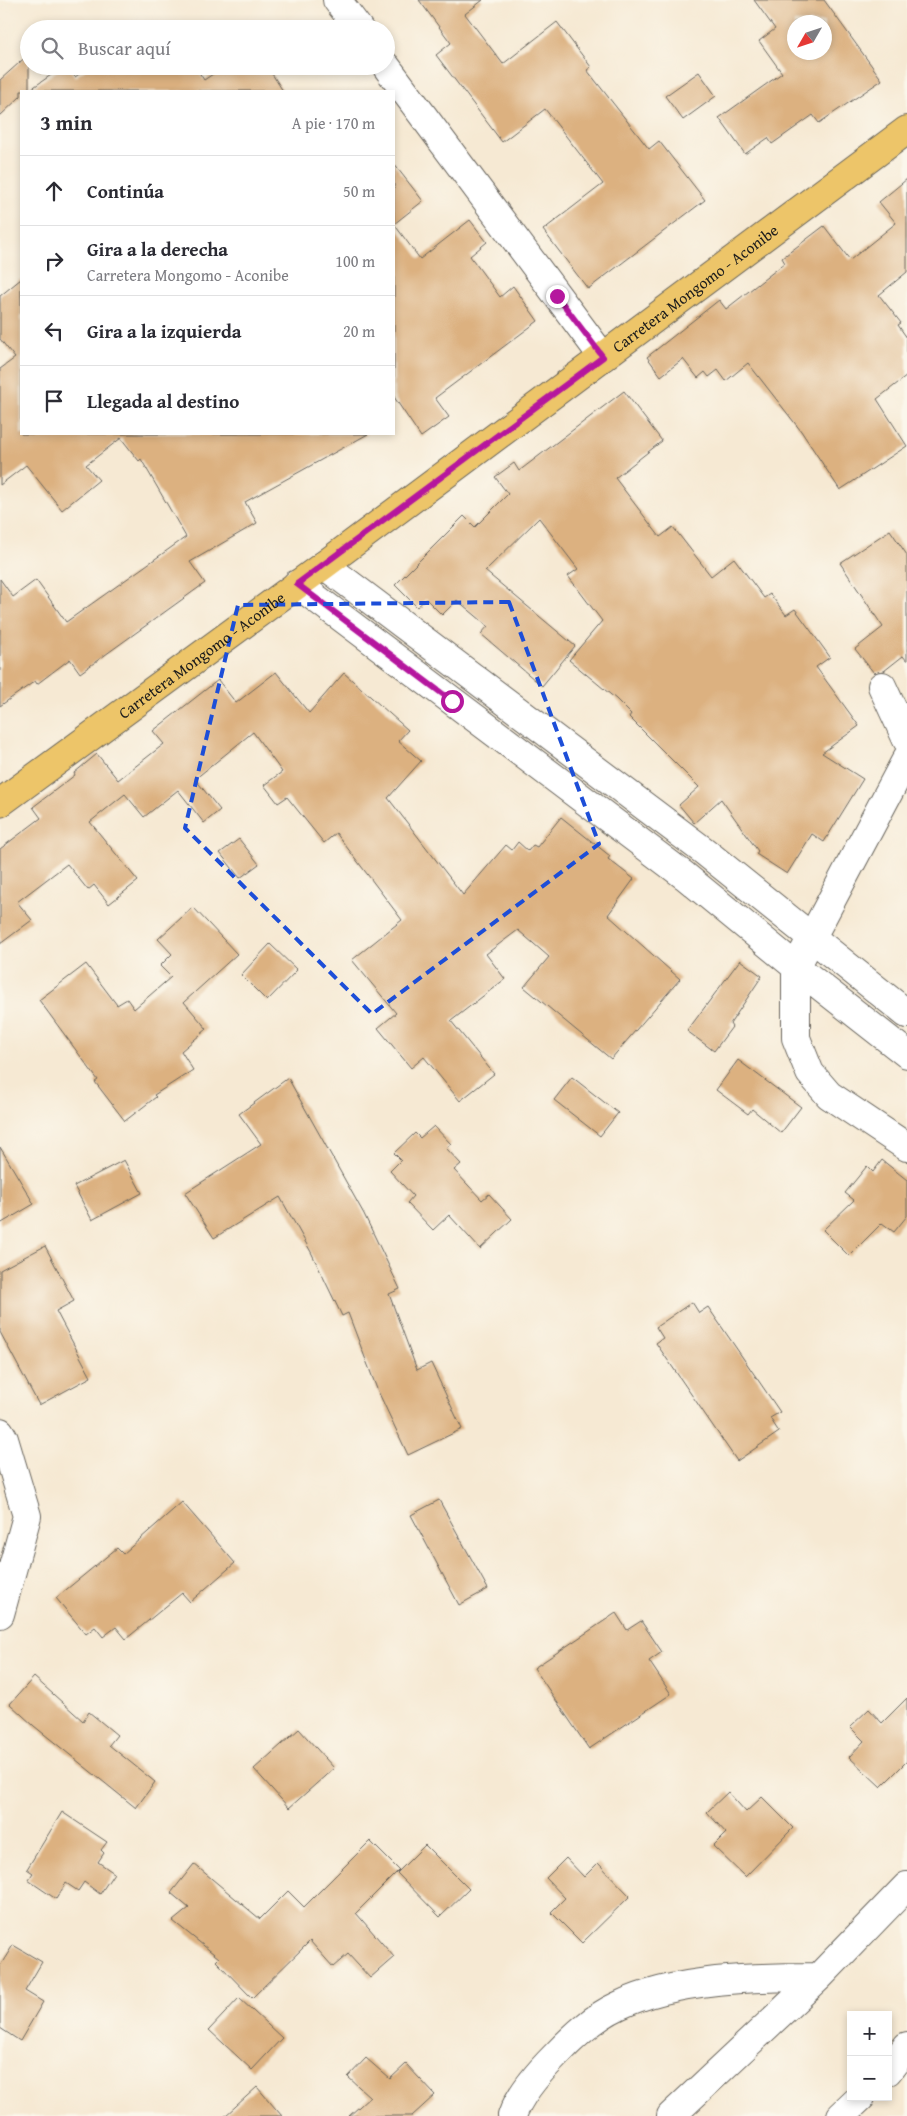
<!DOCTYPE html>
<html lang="es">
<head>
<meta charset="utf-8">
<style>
  :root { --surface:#fff; --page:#f2f2f3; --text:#2b2b33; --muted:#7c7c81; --line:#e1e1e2 }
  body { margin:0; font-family:"Gentium Book Plus",serif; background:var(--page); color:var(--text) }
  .controls { position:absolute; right:15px; bottom:15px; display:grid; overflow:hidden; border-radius:0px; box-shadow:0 2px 8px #0003 }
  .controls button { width:45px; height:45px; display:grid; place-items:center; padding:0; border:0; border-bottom:1px solid var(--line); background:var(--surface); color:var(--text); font:25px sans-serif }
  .compass { position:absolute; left:787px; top:15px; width:45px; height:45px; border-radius:50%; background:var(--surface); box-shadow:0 2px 8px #0003; rotate:231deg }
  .stop { position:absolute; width:15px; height:15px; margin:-11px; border:4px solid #b5179e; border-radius:50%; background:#fff }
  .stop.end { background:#b5179e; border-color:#fff; box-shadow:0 1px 5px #0008 }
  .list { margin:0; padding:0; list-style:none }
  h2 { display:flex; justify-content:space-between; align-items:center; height:65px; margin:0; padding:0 20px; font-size:21px }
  h2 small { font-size:16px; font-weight:400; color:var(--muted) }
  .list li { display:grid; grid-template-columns:32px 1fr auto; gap:15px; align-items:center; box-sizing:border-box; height:70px; padding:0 20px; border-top:1px solid var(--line) }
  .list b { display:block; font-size:19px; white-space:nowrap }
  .list p { margin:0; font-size:16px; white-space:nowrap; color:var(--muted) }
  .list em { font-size:16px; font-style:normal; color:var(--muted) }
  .icon { flex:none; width:28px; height:28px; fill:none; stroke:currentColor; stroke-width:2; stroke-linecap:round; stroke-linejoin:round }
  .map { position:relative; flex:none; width:907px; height:2116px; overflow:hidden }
  .search { position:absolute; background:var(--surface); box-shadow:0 2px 8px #0003; left:20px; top:20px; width:375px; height:55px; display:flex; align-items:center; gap:12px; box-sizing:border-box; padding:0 18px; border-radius:28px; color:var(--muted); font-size:19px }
  .panel { position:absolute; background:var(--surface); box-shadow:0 2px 8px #0003; left:20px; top:90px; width:375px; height:345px; border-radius:0px }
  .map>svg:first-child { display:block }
  .building { fill:#dcb180; fill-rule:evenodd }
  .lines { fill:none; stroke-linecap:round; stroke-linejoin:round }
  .street-casing { stroke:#68645c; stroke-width:30 }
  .primary-casing { stroke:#68645c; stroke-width:30 }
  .street { stroke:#fff; stroke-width:28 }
  .primary { stroke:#edc569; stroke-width:28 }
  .route { stroke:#b5179e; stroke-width:6 }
  .marked { fill:none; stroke:#1d4ed8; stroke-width:4; stroke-dasharray:10 6; stroke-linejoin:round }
  .labels { text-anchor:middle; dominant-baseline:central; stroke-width:4; stroke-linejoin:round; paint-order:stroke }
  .street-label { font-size:16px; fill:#1c1c1c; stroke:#fbf7ec }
</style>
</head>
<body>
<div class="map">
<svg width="907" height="2116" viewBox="0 0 907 2116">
  <rect width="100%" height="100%" fill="#fbf7ec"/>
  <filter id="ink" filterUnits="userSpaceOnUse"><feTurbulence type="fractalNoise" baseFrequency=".02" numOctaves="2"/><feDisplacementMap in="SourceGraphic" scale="10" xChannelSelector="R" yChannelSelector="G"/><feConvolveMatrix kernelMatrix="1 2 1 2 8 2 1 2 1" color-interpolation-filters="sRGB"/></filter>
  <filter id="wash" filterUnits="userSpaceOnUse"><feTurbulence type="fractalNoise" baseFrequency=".0096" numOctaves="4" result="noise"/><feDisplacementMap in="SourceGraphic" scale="20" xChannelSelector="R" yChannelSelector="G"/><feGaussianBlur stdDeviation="1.12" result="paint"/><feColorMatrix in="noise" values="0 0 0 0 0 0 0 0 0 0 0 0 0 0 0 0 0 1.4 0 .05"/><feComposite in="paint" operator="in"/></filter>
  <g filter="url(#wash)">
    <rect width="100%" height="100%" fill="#f6e9d3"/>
    <g id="blocks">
      <!-- building -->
      <path class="building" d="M419,0H483L465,14L503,64L557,22L591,67L587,70L649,149L659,141L705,200L588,289L543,230L603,184L545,109L502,142L436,55L451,43Z
        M754,0H824L882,80L819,123L813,115L772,144L768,138L745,154L719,118L782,73L759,41L775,29ZM794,22H824V52H794Z
        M29,54V89L26,91H21V96L0,116V80Z
        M64,66H68L75,77L91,66H195L204,80L225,66H267L283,91H28Z
        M699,72L716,96L683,120L665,96Z
        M394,164L423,201L394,224Z
        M907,179V272L879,295L901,323L898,325L907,338V376L877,399L907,446L840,490L801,431L748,363L726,381L718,370L709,377L705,372L698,378L683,359L661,376L647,357L719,300L726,309L785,263L782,258L824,226L850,260L896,223L879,202Z
        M470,220L487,242L470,256L500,297L513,286L538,321L435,398L449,417L421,437L394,397V224L420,259Z
        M21,279V434H368L245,502L257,523L190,562L205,583L80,673L70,659L37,684L35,681L0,706V579L13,597L36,580L66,622L186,537L141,459L139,461L121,438L86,465L99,480L62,510L26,465L0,485V369L15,358L0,339V296Z
        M624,391L662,441L615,478L660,537L673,527L711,576L734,558L764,598L770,594L786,615L795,609L830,657L816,667L859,726L822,753L863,779L824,842L812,834L787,874L756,854L758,851L721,799L694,823L679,805L699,787L629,717L631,714L616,699L569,660L602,621L568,576L578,569L539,518L485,571L575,646L542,686L481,634L488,626L457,600L442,615L426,599L417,607L395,585L464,516L475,527L508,494L495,477L514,463L519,471Z
        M890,530L907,555V661L903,656L884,671L874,673L855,649L883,627L840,563Z
        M276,672L309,713L344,673L408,730L398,741L421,761L388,798L463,895L506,845L512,850L518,842L528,851L533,845L537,847L561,817L610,856L608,859L634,879L608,915L680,979L611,1059L524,987L549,957L518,930L486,954L505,979L451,1021L494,1074L460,1101L424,1057L411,1068L378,1028L396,1013L352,960L402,920L336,833L324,843L287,797L278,803L264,785L282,772L253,732L195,779L220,810L204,823L178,790L144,817L125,794L90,822L138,881L109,904L94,885L88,890L67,864L17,902L32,920L0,944V849L41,818L33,807L75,775L74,773L97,754L118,780L164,744L153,731L218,680L236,703Z
        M239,839L259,864L240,878L220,853Z
        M193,907L237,954L184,1002L207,1029L181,1051L193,1070L154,1095L156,1097L125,1121L95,1082L98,1080L39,1000L86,964L117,1005L127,999L134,1009L171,977L160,966L172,954L158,939Z
        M270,944L297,970L267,1001L241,975Z
        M740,960L762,976L730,1024L732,1027L714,1051L687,1031Z
        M738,1060L801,1107L781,1133L752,1109L748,1114L716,1090Z
        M572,1077L618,1113L600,1136L554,1100Z
        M288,1078L364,1214L400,1289L389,1294L417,1370L431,1363L462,1429L408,1455L377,1389L348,1313L342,1316L311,1252L280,1197L214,1238L185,1193L261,1144L239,1114Z
        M434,1126L451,1144L446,1148L461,1164L454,1170L482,1200L489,1194L512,1219L480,1249L449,1215L433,1230L407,1203L413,1196L390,1171L401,1160L394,1153L415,1133L420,1138Z
        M0,1147L34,1204L0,1224Z
        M124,1160L142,1193L92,1220L74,1186Z
        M882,1160L907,1180V1216L894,1232L882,1223L849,1256L823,1230L854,1200L845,1193L867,1166L873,1172Z
        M45,1246L74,1301L56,1311L91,1377L39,1405L0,1332V1270Z
        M692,1302L699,1313L708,1307L780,1412L770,1418L779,1432L737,1461L656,1343L663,1338L656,1327Z
        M439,1500L488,1589L459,1605L411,1515Z
        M182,1502L235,1563L190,1602L182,1593L126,1639L116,1627L103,1637L95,1627L86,1634L56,1598L117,1548L123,1554Z
        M616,1613L627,1630L641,1621L662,1652L649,1661L671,1694L589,1749L534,1668Z
        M34,1677L83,1721L89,1712L117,1735L109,1745L155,1782L136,1808L34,1726L10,1704Z
        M907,1698V1761L881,1787L849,1757L864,1741L850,1727L869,1709L882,1723Z
        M299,1729L334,1768L289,1808L254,1769Z
        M728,1792L746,1812L762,1797L793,1828L745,1877L713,1846L726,1833L707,1812Z
        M62,1812L107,1842L101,1850L104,1853L98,1862L114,1873L100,1894L84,1882L78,1891L66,1883L56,1899L28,1880L33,1873L27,1869Z
        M370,1841L399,1870L356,1913L394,1957L370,1978L348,1954L333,1967L310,1941L252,1998L216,1961L219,1958L173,1921L189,1908L171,1893L194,1864L260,1919L288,1891L304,1907Z
        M425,1845L469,1889L440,1917L397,1873Z
        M566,1858L584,1877L598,1863L630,1896L582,1943L551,1912L565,1898L546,1878Z
        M13,1945L42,1962L25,1991L43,2002L20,2041L0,2028V1966Z
        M239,1998L282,2038L252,2070L209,2030Z
        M366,2058L390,2079L406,2064L435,2095L412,2116H349L370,2097L348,2077Z
        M257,2087L282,2116H225Z"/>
    </g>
  </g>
  <g filter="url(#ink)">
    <use href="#blocks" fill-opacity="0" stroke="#68645c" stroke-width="1"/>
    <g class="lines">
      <!-- street casing -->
      <g class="street-casing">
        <path id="street" d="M337,0L359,29
          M386,66L603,357
          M324,565L704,851L907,1014
          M297,584L685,876L796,967L907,1054
          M882,686L907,740
          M907,758L796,967V1038L810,1073L829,1095L907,1147
          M0,1432L4,1439L27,1516L0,1614
          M888,2071L907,2046
          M512,2116C520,2093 539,2072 556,2055C574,2036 594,2017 618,2006C675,1978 756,1977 819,1977
          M671,2116L819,1977L907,1886
          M841,2116L861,2097"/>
      </g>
      <!-- primary casing -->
      <g class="primary-casing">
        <g id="primary">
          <path id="s1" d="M0,803L324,565L907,130"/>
        </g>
      </g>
      <!-- street -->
      <use href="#street" class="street"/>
      <!-- primary -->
      <use href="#primary" class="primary"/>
    </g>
  </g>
  <g class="lines" filter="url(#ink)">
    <!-- route -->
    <path class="route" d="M452,701L297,584L603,357L557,296"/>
  </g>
  <!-- marked area -->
  <path class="marked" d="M509,602L599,844L372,1014L185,828L238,605Z"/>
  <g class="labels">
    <!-- street labels -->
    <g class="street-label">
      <text stroke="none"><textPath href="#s1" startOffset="865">Carretera Mongomo - Aconibe</textPath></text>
      <text stroke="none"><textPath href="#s1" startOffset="250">Carretera Mongomo - Aconibe</textPath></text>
    </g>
  </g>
</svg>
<div class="controls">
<button>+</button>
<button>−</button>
</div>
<svg class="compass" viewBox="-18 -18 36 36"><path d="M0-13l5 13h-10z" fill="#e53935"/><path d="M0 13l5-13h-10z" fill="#7c7c81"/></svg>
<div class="stop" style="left:452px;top:701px"></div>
<div class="stop end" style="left:557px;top:296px"></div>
<div class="search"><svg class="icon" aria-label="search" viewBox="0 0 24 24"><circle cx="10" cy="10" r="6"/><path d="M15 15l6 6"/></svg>Buscar aquí</div>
<section class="panel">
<h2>3 min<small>A pie · 170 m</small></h2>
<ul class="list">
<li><svg class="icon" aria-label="ahead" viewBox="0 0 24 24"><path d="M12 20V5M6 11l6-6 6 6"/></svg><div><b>Continúa</b></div><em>50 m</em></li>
<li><svg class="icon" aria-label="right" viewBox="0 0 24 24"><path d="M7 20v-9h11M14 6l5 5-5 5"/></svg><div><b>Gira a la derecha</b><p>Carretera Mongomo - Aconibe</p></div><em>100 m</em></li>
<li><svg class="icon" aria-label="left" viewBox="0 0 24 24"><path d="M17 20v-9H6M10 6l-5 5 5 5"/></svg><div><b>Gira a la izquierda</b></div><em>20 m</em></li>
<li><svg class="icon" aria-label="arrive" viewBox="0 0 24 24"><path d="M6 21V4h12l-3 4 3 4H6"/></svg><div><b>Llegada al destino</b></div></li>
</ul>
</section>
</div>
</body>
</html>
